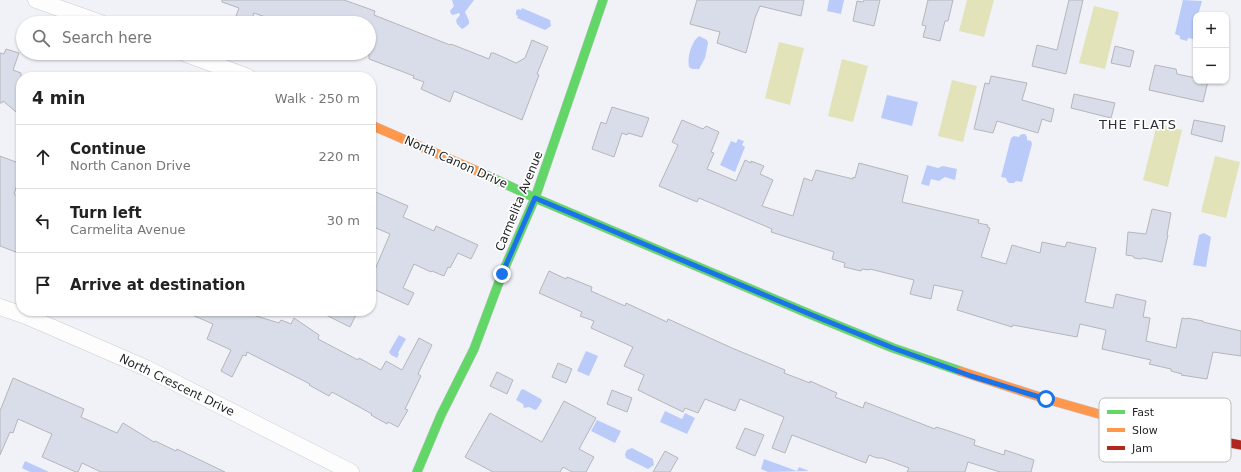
<!DOCTYPE html>
<html lang="en">
<head>
<meta charset="utf-8">
<style>
  :root { --surface:#fff; --page:#f6f6f6; --text:#222; --muted:#767676; --line:#e0e0e0 }
  body { margin:0; font-family:"DejaVu Sans",sans-serif; background:var(--page); color:var(--text) }
  .controls { position:absolute; right:12px; top:12px; display:grid; overflow:hidden; border-radius:8px; box-shadow:0 1px 3px #0004 }
  .controls button { width:36px; height:36px; display:grid; place-items:center; padding:0; border:0; border-bottom:1px solid var(--line); background:var(--surface); color:var(--text); font:20px sans-serif }
  .stop { position:absolute; width:12px; height:12px; margin:-9px; border:3px solid #1a73e8; border-radius:50%; background:#fff }
  .stop.end { background:#1a73e8; border-color:#fff; box-shadow:0 1px 4px #0008 }
  .list { margin:0; padding:0; list-style:none }
  h2 { display:flex; justify-content:space-between; align-items:center; height:52px; margin:0; padding:0 16px; font-size:17px }
  h2 small { font-size:13px; font-weight:400; color:var(--muted) }
  .list li { display:grid; grid-template-columns:26px 1fr auto; gap:12px; align-items:center; box-sizing:border-box; height:64px; padding:0 16px; border-top:1px solid var(--line) }
  .list b { display:block; font-size:15px; white-space:nowrap }
  .list p { margin:0; font-size:13px; white-space:nowrap; color:var(--muted) }
  .list em { font-size:13px; font-style:normal; color:var(--muted) }
  .icon { flex:none; width:22px; height:22px; fill:none; stroke:currentColor; stroke-width:2; stroke-linecap:round; stroke-linejoin:round }
  .map { position:relative; flex:none; width:1241px; height:472px; overflow:hidden }
  .search { position:absolute; background:var(--surface); box-shadow:0 1px 3px #0004; left:16px; top:16px; width:360px; height:44px; display:flex; align-items:center; gap:10px; box-sizing:border-box; padding:0 14px; border-radius:22px; color:var(--muted); font-size:15px }
  .panel { position:absolute; background:var(--surface); box-shadow:0 1px 3px #0004; left:16px; top:72px; width:360px; height:244px; border-radius:16px }
  .map>svg:first-child { display:block }
  .green { fill:#e2e3b8 }
  .water { fill:#bacbfa }
  .building { fill:#d9dde9; stroke:#b4b6ba }
  .lines { fill:none; stroke-linecap:round; stroke-linejoin:round }
  .street-casing { stroke:#cbccd1; stroke-width:17 }
  .fast-casing { stroke:#cbccd1; stroke-width:10 }
  .slow-casing { stroke:#cbccd1; stroke-width:10 }
  .jam-casing { stroke:#cbccd1; stroke-width:10 }
  .street { stroke:#fdfdfe; stroke-width:16 }
  .fast { stroke:#63d668; stroke-width:9 }
  .slow { stroke:#ff974d; stroke-width:9 }
  .jam { stroke:#b3261e; stroke-width:9 }
  .route { stroke:#1a73e8; stroke-width:5 }
  .labels { text-anchor:middle; dominant-baseline:central; stroke-width:3.5; stroke-linejoin:round; paint-order:stroke }
  .street-label { font-size:12px; fill:#1e2024; stroke:#fff }
  .neighbourhood-label { font-size:13px; letter-spacing:1px; fill:#2d3038; stroke:#fff }
  .key { fill:#fff; stroke:#bcbcbd; stroke-width:1 }
  .key-label { font-size:11px; fill:#1e2024 }
</style>
</head>
<body>
<div class="map">
<svg width="1241" height="472" viewBox="0 0 1241 472">
  <rect width="100%" height="100%" fill="#f0f2f8"/>
  <!-- green -->
  <path class="green" d="M967,0H994L984,37L959,31Z
    M1094,6L1119,12L1105,69L1079,63Z
    M779,42L804,48L790,105L765,98Z
    M842,59L868,66L853,122L828,116Z
    M952,80L977,86L963,142L938,136Z
    M1157,124L1182,130L1168,187L1143,180Z
    M1215,156L1240,162L1226,218L1201,212Z"/>
  <!-- water -->
  <path class="water" d="M452,0H474L465,12L469,21V24L464,28L462,29L457,24L456,20L460,15L459,13L453,15L451,14L450,11L454,6Z
    M829,0H844L841,14L827,11Z
    M1183,0L1202,1L1198,15H1196V25L1193,39L1188,38L1187,41L1180,39V36L1175,34Z
    M522,8L550,20L551,26L545,30L517,18L518,16L516,15V11L518,9L521,10Z
    M699,36L707,40L708,43L705,58L699,69H692L689,67C687,58 691,42 699,36Z
    M887,95L918,102L912,126L881,118Z
    M1023,134H1025L1027,137V140L1031,141L1032,144L1022,182L1016,181L1014,183H1009L1007,181L1006,178L1001,177L1011,138L1014,136L1019,137L1020,135Z
    M738,139L744,141L742,145L745,147L735,172L720,165L731,141L736,143Z
    M927,165L938,168L943,166L957,169L955,180L945,177L939,181L931,179L929,186L921,184Z
    M1204,233L1211,237L1206,267L1193,265L1199,235Z
    M399,335L406,339L398,353L399,354L397,358L391,355L389,352Z
    M586,351L598,356L589,376L577,371Z
    M523,389L541,399L542,401L537,409L535,410L529,407L524,408L523,404L516,400L521,390Z
    M665,411L682,419L685,413L695,418L687,434L660,422Z
    M597,420L621,431L615,443L591,431Z
    M632,448L653,459L654,465L648,469L626,458L625,454L627,450Z
    M764,459L797,471L799,467L809,471L768,472L761,469Z
    M25,461L49,472H30L22,468Z"/>
  <!-- building -->
  <path class="building" d="M222,0H344L375,11L374,15L450,45L451,44L489,59L491,53H494L516,63L525,58L532,40L548,47L537,74L539,75L522,120L454,91L450,102L421,89L424,82L413,78L414,76L369,59V23H283L254,13L251,21L236,16L239,8L222,2Z
    M697,0H804L801,16L760,6L755,18L746,53L717,43L720,32L690,24Z
    M864,0H880L874,26L853,21L857,1L863,2Z
    M928,0H953L948,21H945L940,41L923,37L926,26L922,25Z
    M1069,0H1083L1066,74L1032,66L1037,45L1057,50Z
    M1115,46L1134,51L1130,67L1111,63Z
    M6,49L19,53L13,70L21,73V116L3,101L2,103H0V53L4,54Z
    M1155,65L1176,69L1177,74L1196,78V81H1208L1203,102L1149,90Z
    M991,76L1027,83L1022,100L1054,109L1051,122L1042,119L1038,133L997,121L993,133L974,129L985,83L989,84Z
    M1074,94L1115,103L1111,118L1071,108Z
    M612,107L649,118L642,137L628,133L627,135L622,133L614,157L592,149L601,122L606,124Z
    M682,120L703,129L706,126L719,132L711,152L714,153L707,169L736,181L745,160L751,163V161L764,166L760,174L773,180L762,206L793,216L804,178L812,181L816,170L853,179V177L855,178L859,163L908,176L902,202L979,220L978,223L988,225L987,227L990,228L981,257L1006,264L1012,245L1040,253L1042,242L1065,247L1067,242L1096,248L1085,302L1113,308L1116,294L1146,301L1143,317L1150,318L1146,341L1176,348L1182,318L1187,319V318L1203,321V322L1241,331V356L1213,352L1207,379L1181,375L1182,374L1171,371V369L1149,364L1151,360L1102,349L1106,330L1080,324L1077,337L1013,325L1012,327L957,310L963,291L934,285L931,299L910,294L914,280L870,269L869,270L862,269L861,271L844,267L845,263L832,259L834,252L771,232L772,229L699,198L697,202L659,186L678,145L672,142Z
    M1194,120L1225,126L1222,142L1191,134Z
    M0,156L21,164V172L14,194L21,199V254L0,246Z
    M371,190L408,206L403,217L434,231L436,226L478,245L471,259L458,253L450,268L448,267L444,276L432,271L431,272L414,264L403,288L414,293L408,305L371,288V279L390,234L371,226Z
    M1152,209L1171,213L1167,235H1168L1162,262L1143,258L1141,259L1134,258L1133,256L1126,255L1128,232L1146,234Z
    M549,271L566,279L567,277L592,287L591,291L625,306L626,303L667,322L668,319L732,348L785,370L784,373L810,383V381L837,393L835,397L863,408L865,402L935,429L936,427L949,431L975,440L974,445L1004,455L1005,450L1034,460L1031,472H1000L968,462L965,472H907L909,468L882,458H877L869,455L866,463L792,435L785,453L772,448L784,417L740,399L735,411L705,399L698,413L685,408L683,412L638,390L644,375L624,366L633,347L591,328L594,321L580,316L582,312L539,293Z
    M183,311H255L253,315L279,323L281,320L291,324L294,318L319,335L318,339L358,360L359,358L381,370L386,361L402,370L419,338L432,345L418,374L421,376L405,409L408,410L398,427L388,422L387,424L371,415L372,414L332,392L329,396L309,385L310,384L247,352L246,356L243,355L232,377L221,371L231,350L207,339L213,324Z
    M318,311H358L350,327Z
    M558,363L572,369L566,383L552,377Z
    M497,372L513,380L507,394L490,386Z
    M13,378L84,409L81,417L117,433L123,423L154,442L155,441L176,451L177,449L225,472H101L82,463L78,472H76L42,457L52,434L18,419L13,433L10,432L0,455V411Z
    M612,390L632,398L627,412L607,404Z
    M564,401L596,418L579,449L594,457L586,472H572L563,467L560,472H493L465,457L490,413L542,442Z
    M745,428L764,435L755,456L736,448Z
    M665,451L678,458L670,472H653Z"/>
  <g class="lines">
    <!-- street casing -->
    <g class="street-casing">
      <path id="street" d="M36,0L101,23
        M184,53L248,77
        M0,307L26,316L146,368L351,472"/>
    </g>
    <!-- fast casing -->
    <g class="fast-casing">
      <path id="fast" d="M484,174L535,198L812,315L893,348L960,371
        M417,472L441,415L474,349L502,274L535,198L603,0"/>
    </g>
    <!-- slow casing -->
    <g class="slow-casing">
      <path id="slow" d="M371,125L484,174
        M960,371L1046,399L1106,416"/>
    </g>
    <!-- jam casing -->
    <g class="jam-casing">
      <path id="jam" d="M1106,416L1193,436L1241,445"/>
    </g>
    <!-- street -->
    <use href="#street" class="street"/>
    <!-- fast -->
    <use href="#fast" class="fast"/>
    <!-- slow -->
    <use href="#slow" class="slow"/>
    <!-- jam -->
    <use href="#jam" class="jam"/>
  </g>
  <g class="lines">
    <!-- route -->
    <path class="route" d="M502,274L535,198L812,315L893,348L971,376L1046,399"/>
  </g>
  <g class="labels">
    <!-- street labels -->
    <g class="street-label">
      <text transform="translate(456 162) rotate(24)">North Canon Drive</text>
      <text transform="translate(519 201) rotate(-68)">Carmelita Avenue</text>
      <text transform="translate(177 385) rotate(26)">North Crescent Drive</text>
    </g>
    <!-- neighbourhood labels -->
    <g class="neighbourhood-label">
      <text x="1138" y="124">THE FLATS</text>
    </g>
  </g>
  <!-- legend -->
  <rect x="1099" y="398" width="132" height="64" rx="6" class="key"/>
  <rect x="1107" y="410" width="18" height="4" fill="#63d668"/>
  <rect x="1107" y="428" width="18" height="4" fill="#ff974d"/>
  <rect x="1107" y="446" width="18" height="4" fill="#b3261e"/>
  <g class="key-label">
    <text x="1132" y="416">Fast</text>
    <text x="1132" y="434">Slow</text>
    <text x="1132" y="452">Jam</text>
  </g>
</svg>
<div class="controls">
<button>+</button>
<button>−</button>
</div>
<div class="stop" style="left:1046px;top:399px"></div>
<div class="stop end" style="left:502px;top:274px"></div>
<div class="search"><svg class="icon" aria-label="search" viewBox="0 0 24 24"><circle cx="10" cy="10" r="6"/><path d="M15 15l6 6"/></svg>Search here</div>
<section class="panel">
<h2>4 min<small>Walk · 250 m</small></h2>
<ul class="list">
<li><svg class="icon" aria-label="ahead" viewBox="0 0 24 24"><path d="M12 20V5M6 11l6-6 6 6"/></svg><div><b>Continue</b><p>North Canon Drive</p></div><em>220 m</em></li>
<li><svg class="icon" aria-label="left" viewBox="0 0 24 24"><path d="M17 20v-9H6M10 6l-5 5 5 5"/></svg><div><b>Turn left</b><p>Carmelita Avenue</p></div><em>30 m</em></li>
<li><svg class="icon" aria-label="arrive" viewBox="0 0 24 24"><path d="M6 21V4h12l-3 4 3 4H6"/></svg><div><b>Arrive at destination</b></div></li>
</ul>
</section>
</div>
</body>
</html>
